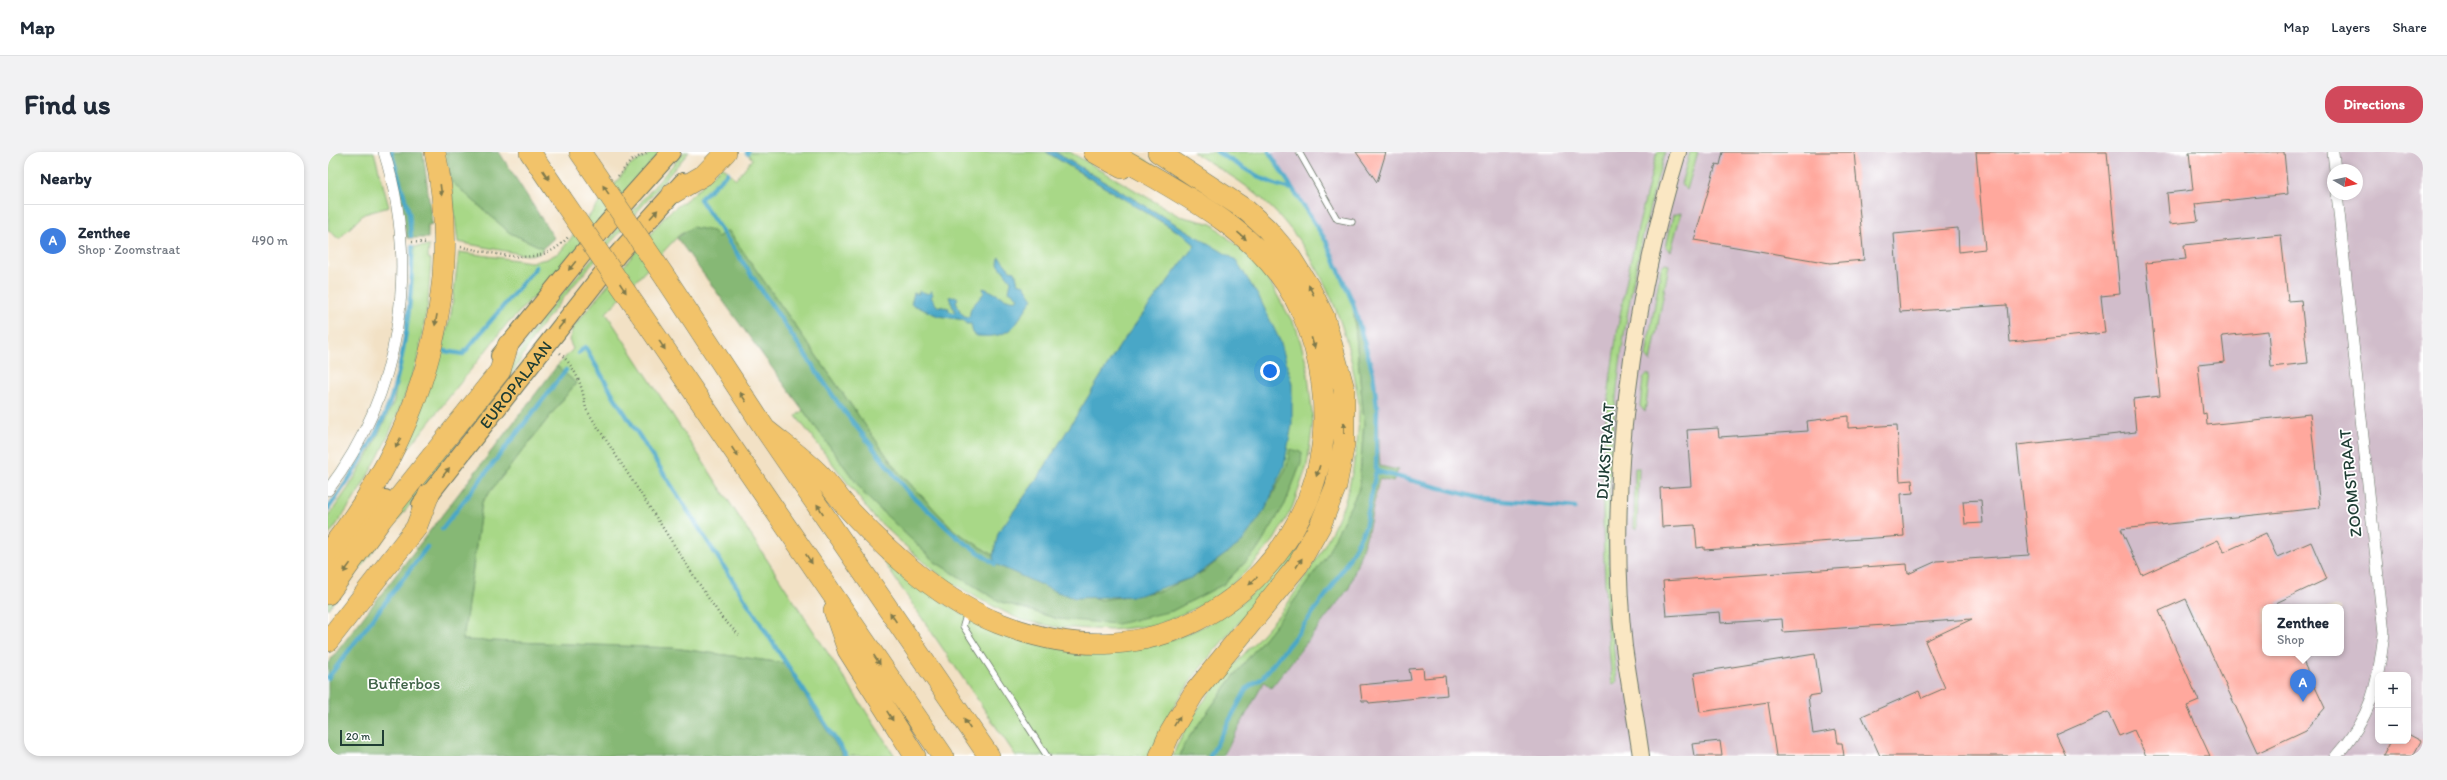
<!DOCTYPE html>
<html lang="en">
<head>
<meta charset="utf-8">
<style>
  :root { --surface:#fff; --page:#f2f2f3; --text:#1f2937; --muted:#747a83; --line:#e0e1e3; --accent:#d1495b }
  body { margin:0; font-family:Itim,sans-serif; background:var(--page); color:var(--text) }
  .controls { position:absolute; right:12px; bottom:12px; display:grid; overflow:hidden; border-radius:8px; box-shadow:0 2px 6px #0003 }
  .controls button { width:36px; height:36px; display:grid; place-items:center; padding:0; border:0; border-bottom:1px solid var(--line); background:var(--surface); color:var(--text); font:20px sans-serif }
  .compass { position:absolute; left:1999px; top:12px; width:36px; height:36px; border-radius:50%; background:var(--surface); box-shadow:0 2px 6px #0003; rotate:99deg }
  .scale { position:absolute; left:12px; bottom:10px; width:44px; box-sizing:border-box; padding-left:4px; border:2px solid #1f3d34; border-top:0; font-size:11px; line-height:14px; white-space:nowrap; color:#1f3d34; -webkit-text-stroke:3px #fff; paint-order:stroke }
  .you { position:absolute; left:942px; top:219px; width:14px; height:14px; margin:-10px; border:3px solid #fff; border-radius:50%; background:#1a73e8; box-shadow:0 0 0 6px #1a73e833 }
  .badge { display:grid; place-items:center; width:26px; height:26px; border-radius:50%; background:var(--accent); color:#fff; font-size:13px; font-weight:700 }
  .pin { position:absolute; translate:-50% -33px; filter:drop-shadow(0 1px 2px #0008) }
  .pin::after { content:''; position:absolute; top:21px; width:14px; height:12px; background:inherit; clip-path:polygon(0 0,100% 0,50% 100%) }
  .popup { position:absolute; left:1934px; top:452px; width:82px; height:52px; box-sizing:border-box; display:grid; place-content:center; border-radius:8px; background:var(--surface); filter:drop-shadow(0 1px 3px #0005); font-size:13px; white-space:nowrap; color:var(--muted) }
  .popup b { font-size:15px; color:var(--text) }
  .popup::after { content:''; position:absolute; left:50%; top:100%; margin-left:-8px; border:8px solid transparent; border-top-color:var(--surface) }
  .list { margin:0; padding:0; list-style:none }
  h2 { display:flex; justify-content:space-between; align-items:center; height:52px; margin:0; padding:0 16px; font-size:17px }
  h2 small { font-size:13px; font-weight:400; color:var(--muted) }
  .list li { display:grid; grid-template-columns:26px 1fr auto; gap:12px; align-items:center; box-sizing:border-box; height:72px; padding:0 16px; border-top:1px solid var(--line) }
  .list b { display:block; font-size:15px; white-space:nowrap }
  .list p { margin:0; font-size:13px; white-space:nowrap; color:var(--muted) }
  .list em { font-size:13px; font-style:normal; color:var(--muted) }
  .map { position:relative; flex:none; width:2095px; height:604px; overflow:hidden; border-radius:16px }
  header { display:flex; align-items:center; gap:24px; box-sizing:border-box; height:56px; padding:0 20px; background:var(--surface); border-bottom:1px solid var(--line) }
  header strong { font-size:19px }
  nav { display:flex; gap:22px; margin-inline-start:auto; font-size:14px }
  .intro { display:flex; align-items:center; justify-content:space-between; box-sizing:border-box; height:96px; padding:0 24px }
  h1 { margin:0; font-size:28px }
  .button { padding:10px 18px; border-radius:16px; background:var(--accent); color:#fff; font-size:14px; font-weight:700 }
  main { display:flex; gap:24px; padding:0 24px }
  aside { flex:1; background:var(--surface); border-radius:16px; box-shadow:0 2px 6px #0003 }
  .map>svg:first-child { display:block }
  .industrial { fill:#d1bdcb; fill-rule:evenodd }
  .green { fill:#a8d887; stroke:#648a5e }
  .forest { fill:#86b874; stroke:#527a54 }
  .water { fill:#48a7c7; stroke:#34727e }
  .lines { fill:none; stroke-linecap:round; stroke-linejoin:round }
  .stream { stroke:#48a7c7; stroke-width:4.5 }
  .building { fill:#ffa89d }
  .lane-casing { stroke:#697667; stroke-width:7 }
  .street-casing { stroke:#697667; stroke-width:12 }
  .secondary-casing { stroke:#697667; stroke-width:18 }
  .primary-casing { stroke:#697667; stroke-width:20 }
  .highway-casing { stroke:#697667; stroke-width:22 }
  .path { stroke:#697667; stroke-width:2.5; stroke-dasharray:1 3; stroke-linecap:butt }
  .lane { stroke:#fff; stroke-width:5.5 }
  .street { stroke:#fff; stroke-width:11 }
  .secondary { stroke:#fae7c3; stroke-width:16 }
  .primary { stroke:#f2c36a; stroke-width:18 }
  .highway { stroke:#f2c36a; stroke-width:21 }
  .highway-bridge-casing { stroke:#697667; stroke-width:22; stroke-linecap:butt }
  .highway-bridge { stroke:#f2c36a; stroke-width:21 }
  .oneway { fill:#7e794c }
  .labels { text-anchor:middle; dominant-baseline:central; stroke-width:3.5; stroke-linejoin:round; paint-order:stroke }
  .street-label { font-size:17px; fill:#1f3d34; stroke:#fff }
  .park-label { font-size:17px; fill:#416449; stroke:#fff }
</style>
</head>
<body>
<header>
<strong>Map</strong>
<nav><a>Map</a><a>Layers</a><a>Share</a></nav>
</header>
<div class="intro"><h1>Find us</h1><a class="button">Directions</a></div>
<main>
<aside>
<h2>Nearby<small></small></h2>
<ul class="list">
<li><span class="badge" style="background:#3f7fe0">A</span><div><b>Zenthee</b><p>Shop · Zoomstraat</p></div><em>490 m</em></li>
</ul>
</aside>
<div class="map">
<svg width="2095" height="604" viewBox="0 0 2095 604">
  <rect width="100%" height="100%" fill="#fff"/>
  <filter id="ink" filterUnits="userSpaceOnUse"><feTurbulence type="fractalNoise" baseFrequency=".025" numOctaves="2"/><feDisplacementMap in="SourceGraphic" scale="8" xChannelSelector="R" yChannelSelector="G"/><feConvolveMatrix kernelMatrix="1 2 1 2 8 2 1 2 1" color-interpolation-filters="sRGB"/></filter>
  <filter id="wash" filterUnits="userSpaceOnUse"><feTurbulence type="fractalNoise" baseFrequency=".012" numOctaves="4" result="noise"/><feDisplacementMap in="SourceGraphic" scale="16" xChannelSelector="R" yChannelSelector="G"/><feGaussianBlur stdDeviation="0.9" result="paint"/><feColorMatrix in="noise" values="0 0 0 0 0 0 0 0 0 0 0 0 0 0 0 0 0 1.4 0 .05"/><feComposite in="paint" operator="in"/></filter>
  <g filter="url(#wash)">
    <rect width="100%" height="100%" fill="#f2e1c5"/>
    <!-- industrial -->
    <path class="industrial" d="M941,0H2095V604H895L936,530L943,536L1032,402L1040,380L1052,327L1069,318L1052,314L1049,289V255L1045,221L1025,151L998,89ZM2005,18H2029V42H2005ZM1937,455H2013V501H1937ZM2050,523H2080V589H2050Z"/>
    <!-- green -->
    <path class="green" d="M0,0H46L61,55L36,62L11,87L0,78Z
      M114,0H119L122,28L182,81L215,96L211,102L198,103L130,90L122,28Z
      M325,0H332L208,145L202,148L183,169L182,168L65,316L109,200L113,201L123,162L131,100L203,110L219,107L232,100L301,14Z
      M356,0H361L246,133L209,179L182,225L0,457V451L183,215L204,180L226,151Z
      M418,0H742L851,64L884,72L917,101L940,127L969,178L979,213L985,270L979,314L964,356L946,388L922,416L893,442L866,457L829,473L783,478L728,475L693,468L653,448L614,425L583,399L545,364L468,264L475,258L538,344L607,410L671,449L730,467L844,459L896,432L930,397L957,352L973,311L962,297L959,314L939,354L916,386L877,419L833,439L773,448L706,429L627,379L568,317L400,78L390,85L364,76L351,83L278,161L567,604H515L456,511L345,496L135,488L154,350L248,231L229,214L245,197L241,188L245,175L339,62L362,45L394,14L408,27L424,7Z
      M797,0H804C851,28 902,53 941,93C1028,182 1030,321 957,419C945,435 930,449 917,464C879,506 841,550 823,604H688L551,403L552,399C563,405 572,420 584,428C598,438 613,450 628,458C661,476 697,488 733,495C776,504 818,498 858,482C994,427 1046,259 967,135C926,72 859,38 797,0Z
      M865,0H941L998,89L1025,151L1036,270L1031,337L998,406L963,453L905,525L856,592L852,604H845C864,547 925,498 960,451C979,423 1008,378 1018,346C1026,317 1031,287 1031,256C1031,247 1028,237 1027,228C1015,156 982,86 926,40C907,25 885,13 865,0Z
      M1329,0H1337C1286,171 1269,353 1289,530L1284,532C1278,464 1274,395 1275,327C1277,216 1301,107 1329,0Z
      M1362,0H1370L1359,38L1353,32Z
      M1353,61L1343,99L1338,95L1345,63Z
      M101,94L100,106L103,107L100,151L92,194L93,196C73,263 44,327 0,384V365L21,335L44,296L66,249L82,158L86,95Z
      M1337,112L1341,113L1323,210L1318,204L1333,116Z
      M1318,223H1322L1317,260L1312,254L1315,226Z
      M1307,316H1311L1309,377L1306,376Z"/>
    <!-- forest -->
    <path class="forest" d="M60,0H95L104,72L100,73V86H79Z
      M119,0H171L226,86L215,96L182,81L122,28Z
      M364,75L385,79L390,85L400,78L568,317L627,379L706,429L773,448L833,439L877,419L916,386L939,354L959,314L962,297L974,300L973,311L957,352L930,397L896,432L844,459L789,472L730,467L671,449L607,410L538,344L349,86Z
      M1025,151C1035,184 1045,217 1049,252C1052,273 1050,293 1052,314L1070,318L1065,330L1051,327L1040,380L1021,436L943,536L936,530L895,604H852L856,592L905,525L963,453L997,406L1031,337L1036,270Z
      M229,214L248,231L154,350L135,488L345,496L456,511L515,604H0V511Z"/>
    <!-- water -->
    <path class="water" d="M718,0H727L908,108L932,147L953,191L964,232V273L956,314L937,358L913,391L866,425L809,444L747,446L726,439L667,412L665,405L670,381L711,324L794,190L867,93L857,84Z
      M671,105L682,118L687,119L690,131L696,133L705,147C686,171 687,187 649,184L645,181L643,172H638L636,168L610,164L583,152L586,141L591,142V139L601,142L603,138L605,143L603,145L609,154L621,156V159L627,161L621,145L627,144L630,146L628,150C631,156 633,165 641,165L643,156L656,141L655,136C665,138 679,151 689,148L690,145L681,139L683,129L670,112Z"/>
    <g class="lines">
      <!-- stream -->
      <path class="stream" d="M63,0L81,60L83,84
        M889,0C914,14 935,31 964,37
        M419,1L420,0
        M400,21L372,47L512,254L580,340L629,385L667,412
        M117,199L135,202L208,115
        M251,201L257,195L287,246L518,604
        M1048,319L1155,347L1247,356
        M0,357C22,326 43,295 58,260C76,215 85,143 84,95
        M114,377L238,218
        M0,526L99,395
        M882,604L919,536L934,526L970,481L1003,436L1022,405L1037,376L1048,319L1049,255L1045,221L1025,151L998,89L941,0"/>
    </g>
    <g id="blocks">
      <!-- building -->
      <path class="building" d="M1028,0H1058L1049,30Z
        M1395,0H1526L1536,108L1502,111L1366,88L1388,12L1392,13Z
        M1648,0H1779L1792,142L1773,144L1777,181L1682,190L1679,153L1572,160L1566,82L1630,76L1631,100L1657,97Z
        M1861,0H1956L1960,42L1867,52L1870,69L1842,72L1839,41L1865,38Z
        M1953,83L1960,149L1973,148L1980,211L1943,215L1940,179L1894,184L1897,210L1870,213L1875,262L1878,261L1879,273L1982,262L1992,356L1793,377L1814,423L1890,388L1896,400L1938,381L1949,405L1983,390L1999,427L1948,451L1950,455H1937V501H1971L1997,556L1978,578L1929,601L1858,447L1831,459L1871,549L1859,554L1882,604H1818L1806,578L1791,584L1780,560L1728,583L1738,604H1552L1534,564L1591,539L1594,546L1617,536L1597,489L1644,467L1455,480L1454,467L1393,471L1392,460L1338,464L1335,429L1579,412L1580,422L1609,409L1701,403L1689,293L1808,280L1805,247L1832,244L1818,111L1858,107L1856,93Z
        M1520,264V276L1569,273L1572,329L1584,328L1585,341L1573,342L1576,384L1376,398V395L1369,396L1367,373L1334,375L1332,336L1363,334L1359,278L1390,276L1391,285L1480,279L1479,269Z
        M1653,348L1655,371L1637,372L1635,349Z
        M1487,502L1493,542L1480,544L1485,582L1508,578L1510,591H1514L1516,604H1448L1440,550L1372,560L1366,521Z
        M1095,516L1096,526L1117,524L1119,543L1041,551L1040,549H1034L1032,533L1083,528L1081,517Z
        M2080,582L2093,589L2085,604H2055L2063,589H2080Z
        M1392,589L1394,604H1366L1364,592Z"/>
    </g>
  </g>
  <g filter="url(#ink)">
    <use href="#blocks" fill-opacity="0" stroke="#697667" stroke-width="1"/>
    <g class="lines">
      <!-- lane casing -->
      <g class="lane-casing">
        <path id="lane" d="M971,0L1009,67L1024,70
          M639,460L635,474L719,604"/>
      </g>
      <!-- street casing -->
      <g class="street-casing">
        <path id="street" d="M2005,0L2007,18
          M0,338C73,242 92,115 56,0
          M2008,604C2044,564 2050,533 2056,481L2009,42"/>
      </g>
      <!-- secondary casing -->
      <g class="secondary-casing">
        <path id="secondary" d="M1313,604C1308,568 1301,531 1296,495C1278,335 1304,153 1350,0"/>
      </g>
      <!-- primary casing -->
      <g class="primary-casing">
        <g id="primary">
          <path d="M172,204L277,74L343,0"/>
          <path id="s1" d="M93,353L290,102L355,30"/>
          <path d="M0,416L57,347"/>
        </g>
      </g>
      <!-- highway casing -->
      <g class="highway-casing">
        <path id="highway" d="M202,0L233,46
          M252,0L261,13
          M766,0L794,16
          M830,0L918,58L939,77L961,103L981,135L996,165L1016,237V292L1008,334L992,374L970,413L866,541L842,581L832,604
          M345,41L376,23L398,0
          M339,128L437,277L661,604
          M312,161L615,604
          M437,277C454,291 474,305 489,320C503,333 513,350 526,363C565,405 617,450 670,471C706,485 747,494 786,491C902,483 996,382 996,265C996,219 984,171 958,132C917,70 844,37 783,0
          M0,400C90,287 138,144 107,0
          M0,442L53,368L172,219L180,193
          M506,458L520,498L587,604
          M0,489L88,376L101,342"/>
      </g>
      <!-- path -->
      <path class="path" d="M290,24L303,9L320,0
        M84,90L99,91
        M133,95C170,101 213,118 240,85
        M232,201C249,218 254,233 258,257L379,444L394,466L411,483"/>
      <!-- lane -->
      <use href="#lane" class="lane"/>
      <!-- street -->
      <use href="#street" class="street"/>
      <!-- secondary -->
      <use href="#secondary" class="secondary"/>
      <!-- primary -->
      <use href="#primary" class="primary"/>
      <!-- highway -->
      <use href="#highway" class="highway"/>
      <!-- highway-bridge casing -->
      <g class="highway-bridge-casing">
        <path id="highway-bridge" d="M261,13L339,128
          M233,46L312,161"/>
      </g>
      <!-- highway-bridge -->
      <use href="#highway-bridge" class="highway-bridge"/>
    </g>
    <!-- one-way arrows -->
    <defs><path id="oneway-solid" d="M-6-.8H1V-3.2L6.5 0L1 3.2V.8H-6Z"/></defs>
    <g class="oneway">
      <use href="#oneway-solid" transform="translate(218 23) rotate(56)"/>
      <use href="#oneway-solid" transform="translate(113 38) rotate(83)"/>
      <use href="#oneway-solid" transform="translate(278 38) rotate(-124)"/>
      <use href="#oneway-solid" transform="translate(326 62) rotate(-48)"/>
      <use href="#oneway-solid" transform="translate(914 84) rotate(41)"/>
      <use href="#oneway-solid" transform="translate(244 114) rotate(129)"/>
      <use href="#oneway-solid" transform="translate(295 136) rotate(56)"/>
      <use href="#oneway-solid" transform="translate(983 138) rotate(-117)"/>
      <use href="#oneway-solid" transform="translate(108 168) rotate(100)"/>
      <use href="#oneway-solid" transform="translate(234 172) rotate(-52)"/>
      <use href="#oneway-solid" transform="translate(985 191) rotate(74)"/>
      <use href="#oneway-solid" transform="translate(334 193) rotate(56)"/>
      <use href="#oneway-solid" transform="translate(415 245) rotate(-123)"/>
      <use href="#oneway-solid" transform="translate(1016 276) rotate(-90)"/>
      <use href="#oneway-solid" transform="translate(70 291) rotate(116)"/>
      <use href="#oneway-solid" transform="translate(407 300) rotate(56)"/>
      <use href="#oneway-solid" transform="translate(990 319) rotate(108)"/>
      <use href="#oneway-solid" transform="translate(118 320) rotate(-52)"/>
      <use href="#oneway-solid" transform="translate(492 357) rotate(-124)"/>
      <use href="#oneway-solid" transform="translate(481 407) rotate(56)"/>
      <use href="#oneway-solid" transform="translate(971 411) rotate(-57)"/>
      <use href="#oneway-solid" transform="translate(19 416) rotate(126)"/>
      <use href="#oneway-solid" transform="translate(925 429) rotate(137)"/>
      <use href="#oneway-solid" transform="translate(565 465) rotate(-124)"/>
      <use href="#oneway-solid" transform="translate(549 508) rotate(56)"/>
      <use href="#oneway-solid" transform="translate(562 564) rotate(58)"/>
      <use href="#oneway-solid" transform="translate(849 569) rotate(-59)"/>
      <use href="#oneway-solid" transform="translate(639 572) rotate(-124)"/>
    </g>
  </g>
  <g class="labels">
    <!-- street labels -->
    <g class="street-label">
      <text stroke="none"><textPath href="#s1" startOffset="153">EUROPALAAN</textPath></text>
      <text transform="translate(1277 299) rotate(-86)">DIJKSTRAAT</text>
      <text transform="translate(2022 331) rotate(-96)">ZOOMSTRAAT</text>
    </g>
    <!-- park labels -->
    <g class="park-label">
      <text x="76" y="531">Bufferbos</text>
    </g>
  </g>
</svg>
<div class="controls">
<button>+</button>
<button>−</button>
</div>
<svg class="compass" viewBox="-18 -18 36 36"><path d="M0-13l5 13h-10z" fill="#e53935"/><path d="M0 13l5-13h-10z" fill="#747a83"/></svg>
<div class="scale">20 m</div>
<div class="you"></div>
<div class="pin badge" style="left:1975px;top:550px;background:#3f7fe0">A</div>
<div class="popup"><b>Zenthee</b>Shop</div>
</div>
</main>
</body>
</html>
